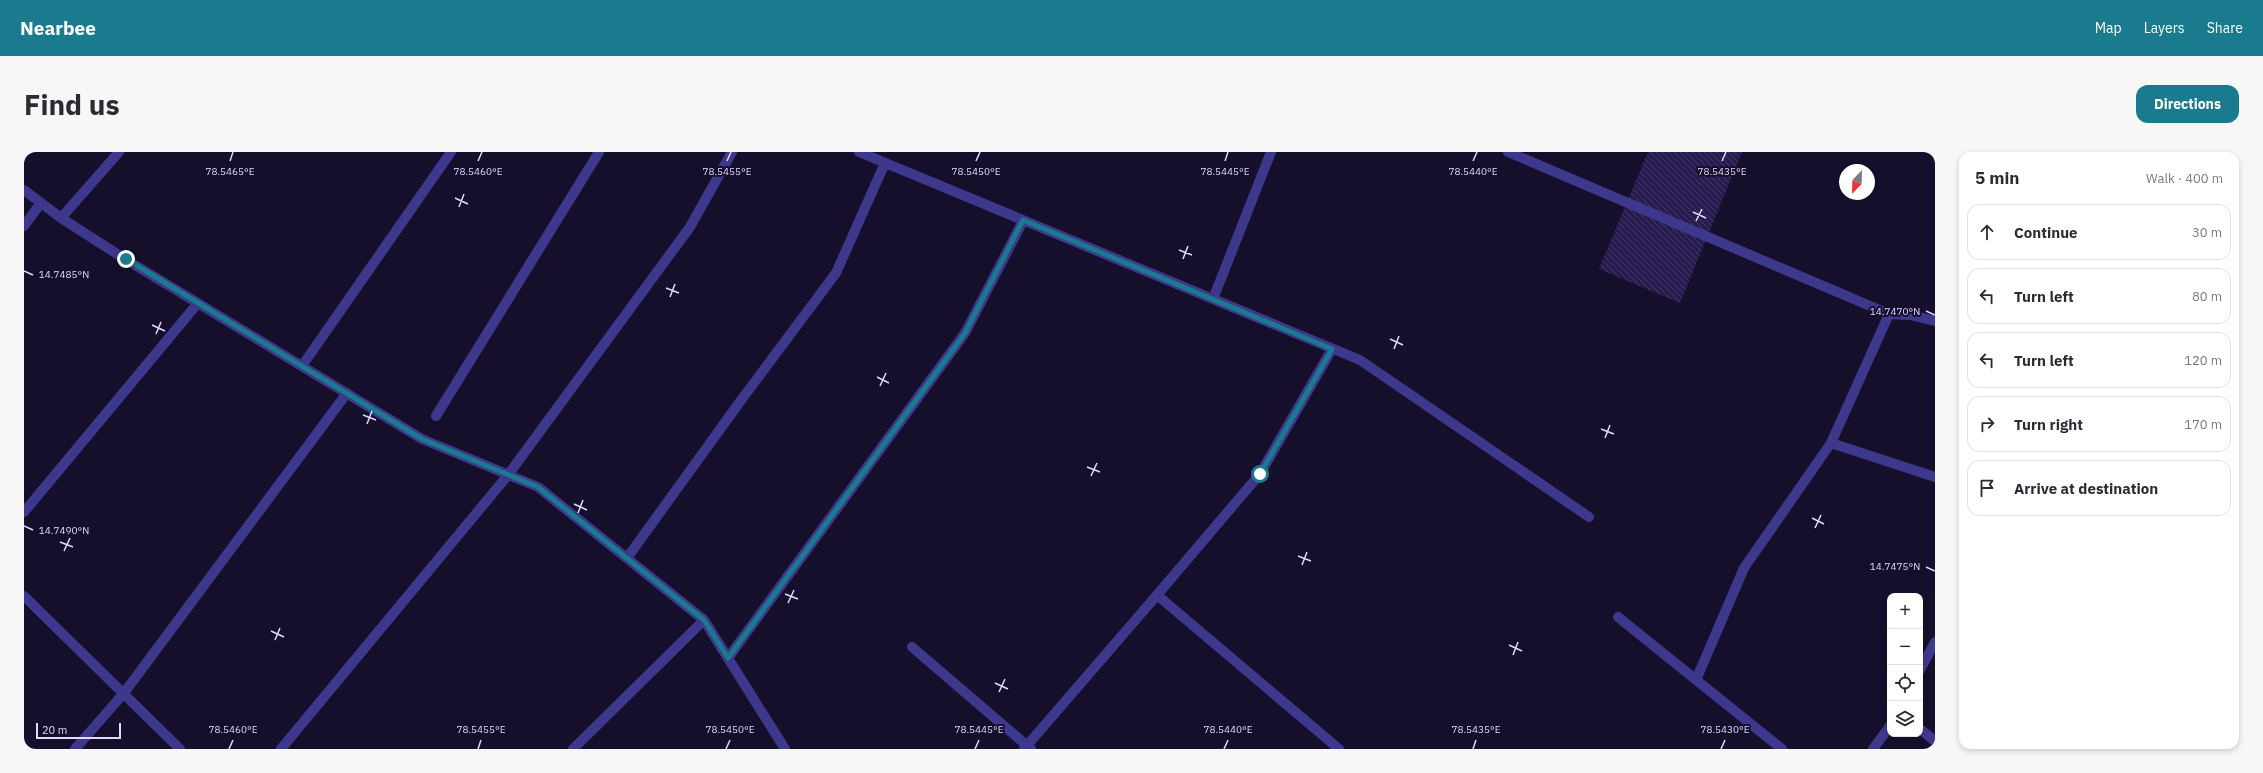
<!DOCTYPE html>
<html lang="en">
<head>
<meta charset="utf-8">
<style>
  :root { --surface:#fff; --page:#f7f7f7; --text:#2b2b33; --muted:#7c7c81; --line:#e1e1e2; --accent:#1a7b8f }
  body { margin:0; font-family:"IBM Plex Sans",sans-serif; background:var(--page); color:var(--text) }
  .controls { position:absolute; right:12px; bottom:12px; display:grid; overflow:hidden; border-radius:8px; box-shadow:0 2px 6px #0003 }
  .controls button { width:36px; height:36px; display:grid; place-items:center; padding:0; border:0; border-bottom:1px solid var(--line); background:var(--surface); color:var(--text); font:20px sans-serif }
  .compass { position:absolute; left:1815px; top:12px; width:36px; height:36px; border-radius:50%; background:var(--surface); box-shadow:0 2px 6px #0003; rotate:203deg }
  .scale { position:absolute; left:12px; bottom:10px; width:85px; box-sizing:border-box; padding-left:4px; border:2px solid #dfdaff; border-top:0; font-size:11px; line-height:14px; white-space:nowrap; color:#dfdaff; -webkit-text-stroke:3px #150f2c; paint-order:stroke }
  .stop { position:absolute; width:12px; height:12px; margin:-9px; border:3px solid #1a7b8f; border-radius:50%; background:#fff }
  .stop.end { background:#1a7b8f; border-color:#fff; box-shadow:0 1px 4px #0008 }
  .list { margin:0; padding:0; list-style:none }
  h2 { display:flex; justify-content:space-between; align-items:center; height:52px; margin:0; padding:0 16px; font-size:17px }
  h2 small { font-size:13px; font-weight:400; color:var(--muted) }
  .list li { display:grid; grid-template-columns:26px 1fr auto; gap:12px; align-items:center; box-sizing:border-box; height:56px; margin:0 8px 8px; padding:0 8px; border:1px solid var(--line); border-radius:12px }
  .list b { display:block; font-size:15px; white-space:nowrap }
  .list em { font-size:13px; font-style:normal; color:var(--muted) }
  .icon { flex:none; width:22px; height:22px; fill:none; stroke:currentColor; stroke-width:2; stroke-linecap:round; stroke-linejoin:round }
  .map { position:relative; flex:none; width:1911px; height:597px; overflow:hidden; border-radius:12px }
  header { display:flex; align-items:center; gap:24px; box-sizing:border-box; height:56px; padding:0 20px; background:var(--accent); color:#fff }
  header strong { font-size:19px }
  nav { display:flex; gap:22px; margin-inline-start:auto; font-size:14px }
  .intro { display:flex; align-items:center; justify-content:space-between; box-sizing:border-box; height:96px; padding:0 24px }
  h1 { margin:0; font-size:28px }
  .button { padding:10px 18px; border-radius:12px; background:var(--accent); color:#fff; font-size:14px; font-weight:700 }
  main { display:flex; gap:24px; padding:0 24px }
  aside { flex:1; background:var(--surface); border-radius:12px; box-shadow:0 2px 6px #0003 }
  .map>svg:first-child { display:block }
  .building { fill:url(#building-back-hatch) }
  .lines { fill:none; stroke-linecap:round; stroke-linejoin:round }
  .minor { stroke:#3e388d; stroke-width:10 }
  .route { stroke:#1a7b8f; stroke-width:5 }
  .ticks { fill:none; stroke:#dfdaff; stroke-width:1.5 }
  .ticks-label { font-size:10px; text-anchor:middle; fill:#dfdaff; stroke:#150f2c; stroke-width:4; stroke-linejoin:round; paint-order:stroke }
</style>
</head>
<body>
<header>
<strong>Nearbee</strong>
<nav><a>Map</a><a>Layers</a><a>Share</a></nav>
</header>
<div class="intro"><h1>Find us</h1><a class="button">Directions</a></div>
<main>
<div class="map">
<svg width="1911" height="597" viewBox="0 0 1911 597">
  <defs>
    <pattern id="building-back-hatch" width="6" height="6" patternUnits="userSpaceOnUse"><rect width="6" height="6" fill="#261a4e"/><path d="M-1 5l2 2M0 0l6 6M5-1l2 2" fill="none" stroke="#453b69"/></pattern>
  </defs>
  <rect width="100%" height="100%" fill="#150f2c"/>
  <!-- building -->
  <path class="building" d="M1624,0H1718L1656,151L1575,117Z"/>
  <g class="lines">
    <!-- minor -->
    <path class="minor" d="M835,0L1336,208L1565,365
      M1484,0L1865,162L1886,163L1911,169
      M0,38L37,66L101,107L398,287L514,335L680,468L761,597
      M37,66L95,0
      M0,74L17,51
      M1189,147L1247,0
      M278,214L427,0
      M412,264L575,0
      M1807,291L1911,325
      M0,360L174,151
      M603,406L715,251L812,121L861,11
      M1133,443L1236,322L1308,197
      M0,444L156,597
      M1594,465L1758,597
      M888,495L1007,597
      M704,506L941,181L999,69
      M1896,518L1911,490
      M1672,528L1720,416L1807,291L1865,162
      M1896,577L1911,589
      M51,597L100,541L323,241
      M257,597L484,323L666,75L708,0
      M549,597L680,468
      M1000,597L1133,443L1315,597
      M1849,597L1866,574"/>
  </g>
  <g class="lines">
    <!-- route -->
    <path class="route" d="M102,107L398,287L514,335L680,468L704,506L941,181L999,68L1308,197L1236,322"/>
  </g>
  <!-- ticks -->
  <path class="ticks" d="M206,9L209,0M454,9L458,0M703,9L707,0M952,9L956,0M1201,9L1204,0M1449,9L1453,0M1698,9L1702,0M431,46L444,52M435,55L440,42M1669,60L1682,66M1672,69L1678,57M1155,98L1168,103M1159,107L1164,94M0,119L9,123M642,136L655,141M646,145L651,132M1902,159L1911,163M128,173L141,179M132,182L137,170M1366,187L1379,193M1370,197L1375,184M853,225L865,231M856,234L862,221M339,263L352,268M343,272L348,259M1577,277L1590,282M1581,286L1586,273M1063,315L1076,320M1067,324L1073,311M550,352L563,358M554,361L559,348M1788,366L1800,372M0,374L9,378M1791,376L1797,363M36,390L49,395M40,399L46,386M1274,404L1287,409M1278,413L1283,400M1902,415L1911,419M761,442L774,447M764,451L770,438M247,479L260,485M251,488L256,476M1485,493L1498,499M1489,503L1494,490M971,531L984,537M975,540L981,527M205,597L209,588M454,597L457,588M702,597L706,588M951,597L955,588M1200,597L1204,588M1449,597L1452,588M1697,597L1701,588"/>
  <g class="ticks-label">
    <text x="454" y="23">78.5460°E</text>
    <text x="703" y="23">78.5455°E</text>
    <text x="952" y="23">78.5450°E</text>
    <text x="1201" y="23">78.5445°E</text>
    <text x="1449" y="23">78.5440°E</text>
    <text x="1698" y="23">78.5435°E</text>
    <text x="206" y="23">78.5465°E</text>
    <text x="40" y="126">14.7485°N</text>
    <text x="1871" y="163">14.7470°N</text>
    <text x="40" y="382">14.7490°N</text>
    <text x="1871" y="418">14.7475°N</text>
    <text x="209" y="581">78.5460°E</text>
    <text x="457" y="581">78.5455°E</text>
    <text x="706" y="581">78.5450°E</text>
    <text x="955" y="581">78.5445°E</text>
    <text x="1204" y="581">78.5440°E</text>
    <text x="1452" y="581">78.5435°E</text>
    <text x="1701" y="581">78.5430°E</text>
  </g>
</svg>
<div class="controls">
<button>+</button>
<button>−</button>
<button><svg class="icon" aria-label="locate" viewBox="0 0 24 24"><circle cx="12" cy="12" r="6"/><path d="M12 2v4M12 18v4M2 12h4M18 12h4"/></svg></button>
<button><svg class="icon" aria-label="layers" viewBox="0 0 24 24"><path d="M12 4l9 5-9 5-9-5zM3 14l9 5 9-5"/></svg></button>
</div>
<svg class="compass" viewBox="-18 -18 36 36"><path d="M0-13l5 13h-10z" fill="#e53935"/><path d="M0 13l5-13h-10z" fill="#7c7c81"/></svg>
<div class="scale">20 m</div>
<div class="stop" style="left:1236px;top:322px"></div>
<div class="stop end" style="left:102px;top:107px"></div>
</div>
<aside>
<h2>5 min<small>Walk · 400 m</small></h2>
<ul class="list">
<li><svg class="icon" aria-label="ahead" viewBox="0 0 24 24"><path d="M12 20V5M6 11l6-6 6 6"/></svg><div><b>Continue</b></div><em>30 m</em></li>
<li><svg class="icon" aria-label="left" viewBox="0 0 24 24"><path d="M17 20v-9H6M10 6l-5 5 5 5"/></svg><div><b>Turn left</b></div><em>80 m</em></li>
<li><svg class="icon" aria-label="left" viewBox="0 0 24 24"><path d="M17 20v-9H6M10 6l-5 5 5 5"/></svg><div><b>Turn left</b></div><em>120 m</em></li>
<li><svg class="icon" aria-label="right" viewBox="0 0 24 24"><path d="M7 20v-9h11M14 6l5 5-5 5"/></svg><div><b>Turn right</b></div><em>170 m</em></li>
<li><svg class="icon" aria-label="arrive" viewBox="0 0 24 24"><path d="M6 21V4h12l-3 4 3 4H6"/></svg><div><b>Arrive at destination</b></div></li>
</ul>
</aside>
</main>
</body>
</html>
